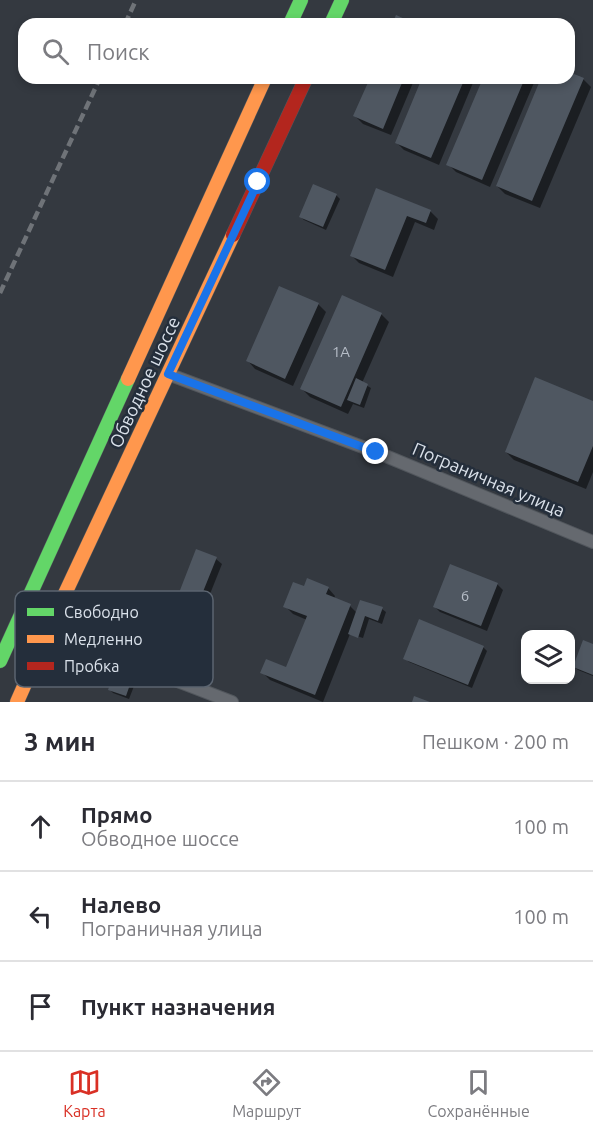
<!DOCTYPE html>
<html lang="ru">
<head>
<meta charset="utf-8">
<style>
  :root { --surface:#fff; --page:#f7f7f7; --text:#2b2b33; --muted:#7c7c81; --line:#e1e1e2; --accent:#d93025 }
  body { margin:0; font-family:Ubuntu,sans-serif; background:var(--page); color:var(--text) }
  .controls { position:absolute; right:18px; bottom:18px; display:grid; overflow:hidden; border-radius:12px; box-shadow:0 3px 9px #0003 }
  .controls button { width:54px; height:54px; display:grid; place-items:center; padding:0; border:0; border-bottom:2px solid var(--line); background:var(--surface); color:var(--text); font:30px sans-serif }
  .stop { position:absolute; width:18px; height:18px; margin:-14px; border:4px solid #1a73e8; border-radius:50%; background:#fff }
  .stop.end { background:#1a73e8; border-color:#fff; box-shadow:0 2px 6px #0008 }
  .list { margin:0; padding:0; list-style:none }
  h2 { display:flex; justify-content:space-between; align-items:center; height:78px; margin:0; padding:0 24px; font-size:26px }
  h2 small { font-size:20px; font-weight:400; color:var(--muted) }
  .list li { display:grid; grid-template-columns:39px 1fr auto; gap:18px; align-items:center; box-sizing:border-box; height:90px; padding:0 24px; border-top:2px solid var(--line) }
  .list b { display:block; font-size:22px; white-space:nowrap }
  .list p { margin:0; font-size:20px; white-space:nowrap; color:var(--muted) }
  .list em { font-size:20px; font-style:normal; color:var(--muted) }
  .icon { flex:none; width:33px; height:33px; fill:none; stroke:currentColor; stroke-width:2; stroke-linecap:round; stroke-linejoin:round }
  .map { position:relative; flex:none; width:593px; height:702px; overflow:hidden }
  .search { position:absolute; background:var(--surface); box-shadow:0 3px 9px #0003; left:18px; right:18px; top:18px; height:66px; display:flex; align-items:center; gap:15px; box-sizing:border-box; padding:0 21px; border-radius:18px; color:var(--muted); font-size:22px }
  .sheet { height:348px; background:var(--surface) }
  nav { display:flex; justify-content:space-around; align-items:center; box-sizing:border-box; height:84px; border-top:2px solid var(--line); background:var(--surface); font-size:16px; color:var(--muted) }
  nav a { display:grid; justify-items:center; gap:3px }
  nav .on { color:var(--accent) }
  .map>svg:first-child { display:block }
  .shadow { fill:#0007 }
  .building { fill:#4f5761 }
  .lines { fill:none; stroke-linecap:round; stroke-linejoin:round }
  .street-casing { stroke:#52575d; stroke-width:14 }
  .fast-casing { stroke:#52575d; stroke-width:15 }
  .slow-casing { stroke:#52575d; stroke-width:15 }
  .jam-casing { stroke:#52575d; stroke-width:15 }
  .street { stroke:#65696f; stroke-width:12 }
  .fast { stroke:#63d668; stroke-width:14 }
  .slow { stroke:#ff974d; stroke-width:14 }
  .jam { stroke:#b3261e; stroke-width:14 }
  .rail { stroke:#6f7378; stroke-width:4.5; stroke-dasharray:9 4.5; stroke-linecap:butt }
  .route { stroke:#1a73e8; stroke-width:8 }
  .labels { text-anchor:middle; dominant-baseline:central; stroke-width:5; stroke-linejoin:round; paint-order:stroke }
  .number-label { font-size:15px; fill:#b7bec8 }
  .street-label { font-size:18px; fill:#dae1ea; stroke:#242e3b }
  .key { fill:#242e3b; stroke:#5b6470; stroke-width:1.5 }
  .key-label { font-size:16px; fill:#dae1ea }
</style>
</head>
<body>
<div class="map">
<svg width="593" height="702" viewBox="0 0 593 702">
  <rect width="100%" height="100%" fill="#343940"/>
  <!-- shadow -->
  <path class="shadow" d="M569,74L583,79L591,87L540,208L505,194L497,186L543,78H569Z
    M371,78H415L391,135L363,124L355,116Z
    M424,78H475L439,165L404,150L397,143Z
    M484,78H536L490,187L456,172L448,164Z
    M377,190L430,211L438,219L434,230L415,222L393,277L359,263L351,255Z
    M336,195L340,199L326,230L304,220L301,217Z
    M318,304L326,312L293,386L255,369L248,361Z
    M381,314L389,322L362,383L371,388L364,408L353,404L348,414L310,397L302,389Z
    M593,402V472L586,489L514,460L506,452Z
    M216,559L222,564L196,629L177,621L171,616Z
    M497,584L503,590L487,631L440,612L434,606Z
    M305,588H328L335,596L334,599L350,606L357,613L382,609L386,612L382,624L369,619L363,638L350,634L323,702L270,680L262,672L287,669L307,620L293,614L285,606Z
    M593,646V676L578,670L574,667Z
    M483,647L487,651L472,688L409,662L405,658Z
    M133,677L136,681L129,699L113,693L109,689Z"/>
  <!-- building -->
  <path class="building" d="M396,15L416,24H392Z
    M569,72L584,78L532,201L496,186L541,78H569Z
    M370,78H404L383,129L353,116Z
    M422,78H465L431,158L395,143Z
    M483,78H525L482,180L446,165Z
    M313,184L337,194L323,227L299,217Z
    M376,188L431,210L426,223L407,216L385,270L350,256Z
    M279,286L319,303L285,379L246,361Z
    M342,295L382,313L341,407L300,389Z
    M535,377L593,401V446L578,482L505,452Z
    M356,378L368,384L360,405L347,400Z
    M196,549L217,557L190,624L170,616Z
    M450,564L498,583L481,626L433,607Z
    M307,578L329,587L326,594L351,604L315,695L260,673L266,659L286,667L307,616L283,607L293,582L304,586Z
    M360,600L383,607L378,621L365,616L358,638L348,634Z
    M419,619L484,646L468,685L403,659Z
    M583,640L593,644V675L573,667Z
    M115,669L133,676L126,696L108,690Z
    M414,696L430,702H412Z"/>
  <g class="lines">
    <!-- street casing -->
    <g class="street-casing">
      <path id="street" d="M168,374L376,452L593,542
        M48,631L232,702"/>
    </g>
    <!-- fast casing -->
    <g class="fast-casing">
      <path id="fast" d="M290,24L301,0
        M331,24L342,0
        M0,661L128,379"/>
    </g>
    <!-- slow casing -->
    <g class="slow-casing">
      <path id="slow" d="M128,379L265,78
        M17,702L62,600L233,235"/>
    </g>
    <!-- jam casing -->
    <g class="jam-casing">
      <path id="jam" d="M233,235L306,78"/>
    </g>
    <!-- street -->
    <use href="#street" class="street"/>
    <!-- fast -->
    <use href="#fast" class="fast"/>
    <!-- slow -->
    <use href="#slow" class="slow"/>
    <!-- jam -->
    <use href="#jam" class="jam"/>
    <!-- rail -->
    <path class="rail" d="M125,24L136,0
      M0,293L100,78"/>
  </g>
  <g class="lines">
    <!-- route -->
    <path class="route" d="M258,182L168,374L376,452"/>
  </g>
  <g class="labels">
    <!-- number labels -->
    <g class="number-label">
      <text x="341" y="351">1А</text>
      <text x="465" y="595">6</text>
    </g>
    <!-- street labels -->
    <g class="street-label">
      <text transform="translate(144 382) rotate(-65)">Обводное шоссе</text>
      <text transform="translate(489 479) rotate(23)">Пограничная улица</text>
    </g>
  </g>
  <!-- legend -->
  <rect x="15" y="591" width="198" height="96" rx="9" class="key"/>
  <rect x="27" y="608" width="27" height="8" fill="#63d668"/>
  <rect x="27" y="635" width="27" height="8" fill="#ff974d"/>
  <rect x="27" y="662" width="27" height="8" fill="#b3261e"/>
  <g class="key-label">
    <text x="64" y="618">Свободно</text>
    <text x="64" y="645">Медленно</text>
    <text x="64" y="672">Пробка</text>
  </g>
</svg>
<div class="controls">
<button><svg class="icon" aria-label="layers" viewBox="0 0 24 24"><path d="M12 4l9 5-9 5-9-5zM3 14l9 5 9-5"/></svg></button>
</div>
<div class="stop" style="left:258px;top:182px"></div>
<div class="stop end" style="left:376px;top:452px"></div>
<div class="search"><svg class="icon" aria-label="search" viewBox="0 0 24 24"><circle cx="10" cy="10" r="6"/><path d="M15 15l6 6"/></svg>Поиск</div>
</div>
<section class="sheet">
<h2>3 мин<small>Пешком · 200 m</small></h2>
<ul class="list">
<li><svg class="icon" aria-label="ahead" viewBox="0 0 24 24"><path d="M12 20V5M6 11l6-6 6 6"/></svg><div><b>Прямо</b><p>Обводное шоссе</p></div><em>100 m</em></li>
<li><svg class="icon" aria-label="left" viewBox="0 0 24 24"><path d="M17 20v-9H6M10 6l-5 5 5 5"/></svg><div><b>Налево</b><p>Пограничная улица</p></div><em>100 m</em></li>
<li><svg class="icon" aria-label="arrive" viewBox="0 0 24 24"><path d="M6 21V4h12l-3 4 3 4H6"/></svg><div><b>Пункт назначения</b></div></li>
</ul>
</section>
<nav>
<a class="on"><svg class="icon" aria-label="map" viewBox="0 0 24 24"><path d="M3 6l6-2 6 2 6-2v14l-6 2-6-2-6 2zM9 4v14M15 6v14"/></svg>Карта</a>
<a><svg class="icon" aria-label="directions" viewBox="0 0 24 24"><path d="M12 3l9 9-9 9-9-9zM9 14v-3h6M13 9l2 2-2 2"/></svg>Маршрут</a>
<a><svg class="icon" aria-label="saved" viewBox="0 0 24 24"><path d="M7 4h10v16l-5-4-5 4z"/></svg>Сохранённые</a>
</nav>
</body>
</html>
